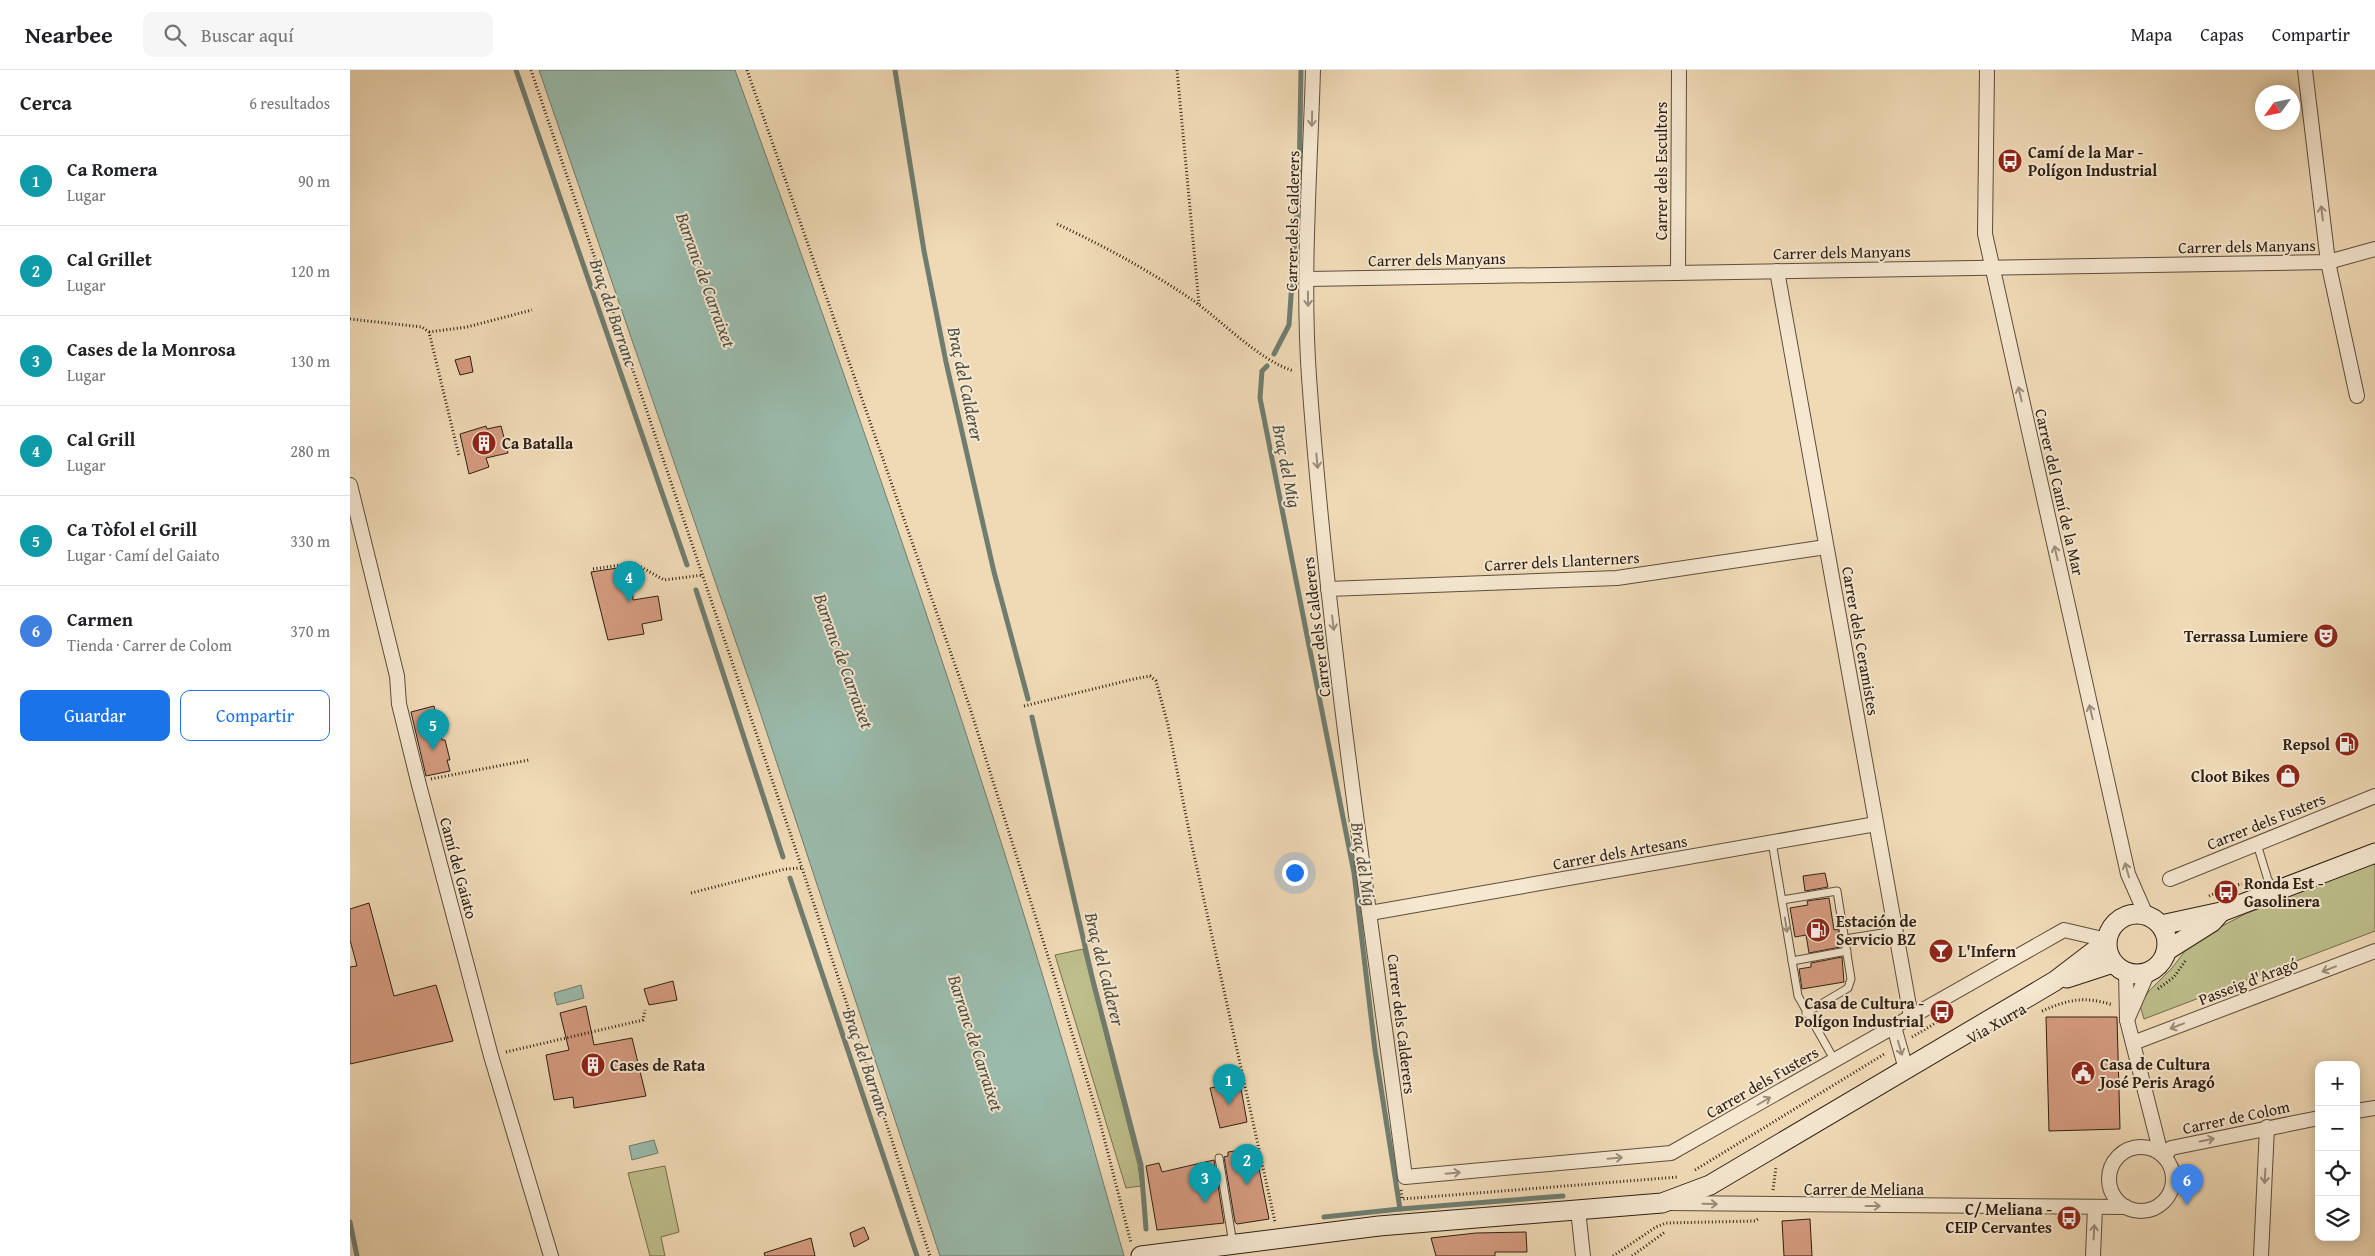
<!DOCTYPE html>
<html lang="es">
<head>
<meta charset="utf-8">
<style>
	body { margin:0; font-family:"Gentium Book Plus",serif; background:#f6f6f6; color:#202124 }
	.controls { position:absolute; right:15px; bottom:15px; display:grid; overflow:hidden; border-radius:10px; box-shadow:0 2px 12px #0003 }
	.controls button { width:45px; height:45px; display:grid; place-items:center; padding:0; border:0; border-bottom:1px solid #e0e0e0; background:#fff; color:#202124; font:25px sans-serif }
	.compass { position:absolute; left:1905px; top:15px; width:45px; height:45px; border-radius:50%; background:#fff; box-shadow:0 2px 12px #0003; rotate:237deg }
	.you { position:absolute; left:944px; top:802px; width:18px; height:18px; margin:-12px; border:4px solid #fff; border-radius:50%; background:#1a73e8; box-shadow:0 0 0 8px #1a73e833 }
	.badge { display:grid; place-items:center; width:32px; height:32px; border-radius:50%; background:#1a73e8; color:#fff; font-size:16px; font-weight:700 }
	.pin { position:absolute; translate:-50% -41px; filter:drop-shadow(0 1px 2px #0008) }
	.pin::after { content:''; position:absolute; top:26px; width:18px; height:15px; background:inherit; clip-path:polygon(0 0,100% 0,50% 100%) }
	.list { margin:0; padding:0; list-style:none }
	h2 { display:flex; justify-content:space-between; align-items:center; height:65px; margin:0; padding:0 20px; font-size:21px }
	h2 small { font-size:16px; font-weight:400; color:#757577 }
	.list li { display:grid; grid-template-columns:32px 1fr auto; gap:15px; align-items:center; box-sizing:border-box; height:90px; padding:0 20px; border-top:1px solid #e0e0e0 }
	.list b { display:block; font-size:19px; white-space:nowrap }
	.list p { margin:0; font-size:16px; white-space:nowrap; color:#757577 }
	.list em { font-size:16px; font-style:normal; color:#757577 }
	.actions { display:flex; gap:10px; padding:15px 20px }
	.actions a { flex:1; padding:11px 0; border:1px solid #1a73e8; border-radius:10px; text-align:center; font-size:18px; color:#1a73e8 }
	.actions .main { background:#1a73e8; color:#fff }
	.icon { flex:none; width:28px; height:28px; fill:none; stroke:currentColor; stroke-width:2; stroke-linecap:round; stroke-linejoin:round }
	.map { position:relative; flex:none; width:2025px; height:1186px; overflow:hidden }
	header { display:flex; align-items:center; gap:30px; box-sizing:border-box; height:70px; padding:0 25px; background:#fff; border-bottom:1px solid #e0e0e0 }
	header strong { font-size:24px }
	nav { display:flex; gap:28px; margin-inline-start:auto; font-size:18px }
	.search { width:350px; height:45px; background:#f6f6f6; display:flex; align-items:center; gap:12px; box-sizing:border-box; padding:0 18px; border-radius:10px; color:#757577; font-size:19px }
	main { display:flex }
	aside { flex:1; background:#fff }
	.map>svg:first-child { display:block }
</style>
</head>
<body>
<header>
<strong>Nearbee</strong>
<div class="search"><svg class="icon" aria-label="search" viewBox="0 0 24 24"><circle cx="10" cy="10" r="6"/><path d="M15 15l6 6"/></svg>Buscar aquí</div>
<nav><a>Mapa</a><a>Capas</a><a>Compartir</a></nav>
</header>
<main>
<aside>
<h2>Cerca<small>6 resultados</small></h2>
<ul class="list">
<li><span class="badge" style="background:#0f9aa8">1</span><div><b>Ca Romera</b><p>Lugar</p></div><em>90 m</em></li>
<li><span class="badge" style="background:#0f9aa8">2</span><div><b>Cal Grillet</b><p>Lugar</p></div><em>120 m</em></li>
<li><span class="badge" style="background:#0f9aa8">3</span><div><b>Cases de la Monrosa</b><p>Lugar</p></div><em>130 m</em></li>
<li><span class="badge" style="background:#0f9aa8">4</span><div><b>Cal Grill</b><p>Lugar</p></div><em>280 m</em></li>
<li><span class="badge" style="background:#0f9aa8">5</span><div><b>Ca Tòfol el Grill</b><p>Lugar · Camí del Gaiato</p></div><em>330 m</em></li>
<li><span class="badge" style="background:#3f7fe0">6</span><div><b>Carmen</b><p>Tienda · Carrer de Colom</p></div><em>370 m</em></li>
</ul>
<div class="actions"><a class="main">Guardar</a><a>Compartir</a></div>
</aside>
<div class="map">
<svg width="2025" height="1186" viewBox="0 0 2025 1186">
	<rect width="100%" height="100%" fill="#f0dab6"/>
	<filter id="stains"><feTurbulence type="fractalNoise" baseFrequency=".004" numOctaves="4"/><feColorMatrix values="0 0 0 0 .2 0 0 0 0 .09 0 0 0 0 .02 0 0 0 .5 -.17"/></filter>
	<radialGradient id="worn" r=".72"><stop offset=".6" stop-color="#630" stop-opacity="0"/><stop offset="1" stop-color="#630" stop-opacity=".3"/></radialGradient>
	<g fill="#bdbe8b" stroke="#766f50">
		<polygon points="2025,793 2025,861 1794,949 1790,935 1799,921 1822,898 1842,872 1895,844"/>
		<polygon points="733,879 788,1095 791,1116 776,1118 705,885"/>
		<polygon points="315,1096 329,1162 311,1167 315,1186 300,1186 278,1103"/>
	</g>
	<g fill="#9abbac" stroke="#6f7d70">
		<path d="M189,0H385C497,309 606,619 701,933C727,1017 750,1102 774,1186H590L408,636Z"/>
		<polygon points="231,915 234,928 207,935 204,923"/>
		<polygon points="304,1070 308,1083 282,1090 279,1076"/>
	</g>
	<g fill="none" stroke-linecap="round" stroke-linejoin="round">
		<g stroke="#6f7d70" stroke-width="5">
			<polyline points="166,0 337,495"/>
			<polyline points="545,0 574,181 596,292 644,502 678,629"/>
			<polyline points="924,284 939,255 949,111 951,0"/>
			<polyline points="917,296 912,301 910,328 1004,803 1025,980 1050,1139 1213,1126"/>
			<polyline points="346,520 433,787"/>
			<polyline points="682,647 743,911 791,1095 796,1159"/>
			<polyline points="440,808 567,1186"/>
			<polyline points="974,1147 1050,1139"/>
			<polyline points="0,1152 7,1186"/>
		</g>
	</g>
	<g fill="#d59b80" stroke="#2e2015">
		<polygon points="120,286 123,302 110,305 105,290"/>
		<polygon points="136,356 137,359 151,356 158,383 136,388 139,397 119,404 110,364"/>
		<polygon points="281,496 283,530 308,526 312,550 292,554 294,564 258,570 241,502"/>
		<polygon points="84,636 92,670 95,670 100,690 97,690 100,701 76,706 61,642"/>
		<polygon points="1475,803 1478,817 1455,821 1453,806"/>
		<polygon points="1479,828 1484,860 1488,859 1490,877 1459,883 1456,865 1445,867 1440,838 1458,835 1457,831"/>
		<polygon points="19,833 44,926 86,915 103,971 0,994 0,897 7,896 0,870 0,839"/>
		<polygon points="1492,887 1494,912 1452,919 1449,899 1461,897 1461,893"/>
		<polygon points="323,911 327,930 299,935 294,919"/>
		<polygon points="236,936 244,975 282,968 296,1026 224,1038 223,1027 204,1030 196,985 219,980 210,943"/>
		<polygon points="1696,947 1767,947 1770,1059 1699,1061"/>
		<polygon points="890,1013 897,1052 870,1058 860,1018"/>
		<polygon points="905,1078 919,1149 887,1154 885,1152 874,1087 878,1086 878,1082"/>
		<polygon points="864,1090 874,1153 807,1160 796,1096 809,1093 812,1102"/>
		<polygon points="1460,1149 1462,1186 1434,1186 1432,1151"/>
		<polygon points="514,1157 519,1169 504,1177 500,1163"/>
		<polygon points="1176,1162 1177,1182 1145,1182 1145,1186 1086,1186 1081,1168 1126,1163"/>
		<polygon points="461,1168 465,1186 415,1186 414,1183"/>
	</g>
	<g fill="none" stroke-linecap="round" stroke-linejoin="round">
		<defs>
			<g id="service">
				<polyline points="1422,772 1448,926 1485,991"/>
				<polyline points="1907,774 1918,810 1925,819"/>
				<polyline points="1432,830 1487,821 1501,909 1498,918 1456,943"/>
				<polyline points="1495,869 1545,861"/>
				<polyline points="1442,891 1497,881"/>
				<polyline points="869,1088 883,1174"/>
			</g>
			<g id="minor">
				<path d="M963,0C960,101 952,207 959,307C978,575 1020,841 1055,1107L1321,1083L1714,860L1757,870"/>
				<polyline points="1637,0 1635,164 1778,804 1796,845"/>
				<polyline points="1955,0 1978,192 2007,326"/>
				<polyline points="1427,201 1561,947"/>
				<polyline points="1328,203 1329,0"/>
				<polyline points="958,209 1978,192 2025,179"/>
				<polyline points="0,415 47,606 49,634 69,715 141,986 201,1186"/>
				<polyline points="978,519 1267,508 1476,477"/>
				<polyline points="1820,809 2025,726"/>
				<polyline points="1020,843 1526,754"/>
				<polyline points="1776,902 1777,950 1811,1084"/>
				<polyline points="1777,950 1798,902"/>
				<polyline points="1544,957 1556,999"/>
				<polyline points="1783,973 2025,881"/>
				<polyline points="2006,1041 2025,1038"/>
				<circle cx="1791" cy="1109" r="32"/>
				<polyline points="1814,1087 1821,1078 1969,1048"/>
				<polyline points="1317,1133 1776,1137"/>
				<polyline points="1228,1140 1233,1186"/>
				<polyline points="1743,1186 1745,1137"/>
				<polyline points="1911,1186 1917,1057"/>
			</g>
			<g id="secondary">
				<circle cx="1787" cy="874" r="30"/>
				<polyline points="1811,855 1871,842 2025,783"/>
				<polyline points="1816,881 1862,852 1870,843"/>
				<polyline points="1717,908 1763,893"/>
				<polyline points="791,1186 1029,1156 1312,1133 1360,1115 1705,911 1756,872"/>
			</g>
		</defs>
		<use href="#service" stroke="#5e4e3d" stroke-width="9"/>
		<use href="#minor" stroke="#5e4e3d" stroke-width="16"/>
		<use href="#secondary" stroke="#2e2015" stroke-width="21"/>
		<g stroke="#2e2015" stroke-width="3" stroke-dasharray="1 2.5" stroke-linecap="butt">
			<polyline points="181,0 452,798 580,1186"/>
			<polyline points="397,0 619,635 750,1052 781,1173"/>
			<polyline points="827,0 849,234"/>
			<path d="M707,154C754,176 798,200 841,229C870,249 911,292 944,301"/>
			<polyline points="0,249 72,257 79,262 109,386"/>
			<polyline points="79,262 117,257 182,240"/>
			<polyline points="243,499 284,493 314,510 353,505"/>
			<polyline points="674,636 784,609 800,606 806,611 818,655 841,771 925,1152"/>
			<polyline points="81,709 179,690"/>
			<polyline points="341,823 435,799 452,798"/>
			<polyline points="1859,826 1881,816 1892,814"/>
			<polyline points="1808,919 1824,907 1836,890"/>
			<path d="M1692,941C1720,929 1734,926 1763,935"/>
			<polyline points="1562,967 1596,947"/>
			<polyline points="156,982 293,950 295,940"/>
			<polyline points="1345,1100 1536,983"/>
			<polyline points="1051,1120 1052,1129 1328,1107"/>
			<polyline points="1423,1120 1426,1097"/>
			<polyline points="1263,1186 1306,1157 1316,1153 1405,1151 1408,1149"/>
			<polyline points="1282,1186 1315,1162"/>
		</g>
		<use href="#service" stroke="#f5e7d0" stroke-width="7"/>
		<use href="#minor" stroke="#f5e7d0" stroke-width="14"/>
		<use href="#secondary" stroke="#f5e7d0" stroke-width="19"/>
	</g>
	<defs><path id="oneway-shaft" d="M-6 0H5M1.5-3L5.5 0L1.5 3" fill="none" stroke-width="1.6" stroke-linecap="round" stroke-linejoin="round" transform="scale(1.25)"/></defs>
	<g stroke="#9b8d7c">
		<use href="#oneway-shaft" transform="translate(962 49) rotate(91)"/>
		<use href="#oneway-shaft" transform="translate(1972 143) rotate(-97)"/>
		<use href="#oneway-shaft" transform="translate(958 229) rotate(89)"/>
		<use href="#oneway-shaft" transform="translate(1670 324) rotate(-103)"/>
		<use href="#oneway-shaft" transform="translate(967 391) rotate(85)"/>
		<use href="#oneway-shaft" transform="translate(1706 483) rotate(-103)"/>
		<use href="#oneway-shaft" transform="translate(983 553) rotate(83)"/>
		<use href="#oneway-shaft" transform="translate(1741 642) rotate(-103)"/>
		<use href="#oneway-shaft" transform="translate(1777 800) rotate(-106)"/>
		<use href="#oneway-shaft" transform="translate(1436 855) rotate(81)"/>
		<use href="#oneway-shaft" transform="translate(1979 899) rotate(159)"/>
		<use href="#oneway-shaft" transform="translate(1827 956) rotate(159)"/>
		<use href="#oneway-shaft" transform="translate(1550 978) rotate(74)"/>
		<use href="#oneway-shaft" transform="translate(1414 1031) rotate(-30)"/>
		<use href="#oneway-shaft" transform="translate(1857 1070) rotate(-12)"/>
		<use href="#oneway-shaft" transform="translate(1265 1088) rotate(-5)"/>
		<use href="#oneway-shaft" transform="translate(1103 1103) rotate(-5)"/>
		<use href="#oneway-shaft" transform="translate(1915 1106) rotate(93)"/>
		<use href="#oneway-shaft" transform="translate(1360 1134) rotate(1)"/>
		<use href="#oneway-shaft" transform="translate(1523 1136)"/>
		<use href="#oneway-shaft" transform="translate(1744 1162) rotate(-87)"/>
	</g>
	<defs>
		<symbol id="bus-disc" viewBox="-11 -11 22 22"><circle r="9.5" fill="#8f2418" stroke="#f5e7d0"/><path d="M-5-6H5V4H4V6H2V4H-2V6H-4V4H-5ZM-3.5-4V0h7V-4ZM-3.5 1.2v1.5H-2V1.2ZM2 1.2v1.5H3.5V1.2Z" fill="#fff"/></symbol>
		<symbol id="building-disc" viewBox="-11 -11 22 22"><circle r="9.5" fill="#8f2418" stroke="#f5e7d0"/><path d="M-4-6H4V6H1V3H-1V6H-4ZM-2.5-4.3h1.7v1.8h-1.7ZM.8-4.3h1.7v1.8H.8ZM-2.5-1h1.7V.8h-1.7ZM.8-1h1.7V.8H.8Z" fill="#fff"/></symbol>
		<symbol id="theatre-disc" viewBox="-11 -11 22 22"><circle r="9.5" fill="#8f2418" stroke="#f5e7d0"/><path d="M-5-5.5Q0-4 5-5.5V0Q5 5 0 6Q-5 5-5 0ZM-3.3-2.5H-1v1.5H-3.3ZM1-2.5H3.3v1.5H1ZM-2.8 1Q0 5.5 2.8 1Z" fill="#fff"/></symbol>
		<symbol id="fuel-disc" viewBox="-11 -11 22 22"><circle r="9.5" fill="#8f2418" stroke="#f5e7d0"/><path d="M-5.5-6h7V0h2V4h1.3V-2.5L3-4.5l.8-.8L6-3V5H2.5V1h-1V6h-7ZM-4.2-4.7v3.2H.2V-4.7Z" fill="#fff"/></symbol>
		<symbol id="shop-disc" viewBox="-11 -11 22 22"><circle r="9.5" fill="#8f2418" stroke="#f5e7d0"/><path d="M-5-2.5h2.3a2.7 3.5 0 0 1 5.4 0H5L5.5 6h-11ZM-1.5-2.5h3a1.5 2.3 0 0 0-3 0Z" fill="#fff"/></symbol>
		<symbol id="bar-disc" viewBox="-11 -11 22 22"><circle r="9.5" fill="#8f2418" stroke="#f5e7d0"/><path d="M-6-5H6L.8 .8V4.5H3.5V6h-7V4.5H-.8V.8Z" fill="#fff"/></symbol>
		<symbol id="civic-disc" viewBox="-11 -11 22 22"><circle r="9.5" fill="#8f2418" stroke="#f5e7d0"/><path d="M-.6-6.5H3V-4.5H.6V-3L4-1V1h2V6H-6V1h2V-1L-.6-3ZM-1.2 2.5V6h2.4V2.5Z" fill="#fff"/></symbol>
	</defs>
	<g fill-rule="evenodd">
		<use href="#bus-disc" x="1646" y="77" width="28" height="28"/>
		<use href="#building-disc" x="120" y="359" width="28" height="28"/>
		<use href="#theatre-disc" x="1962" y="552" width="28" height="28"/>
		<use href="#fuel-disc" x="1983" y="660" width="28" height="28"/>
		<use href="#shop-disc" x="1924" y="692" width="28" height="28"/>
		<use href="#bus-disc" x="1862" y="808" width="28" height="28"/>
		<use href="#fuel-disc" x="1454" y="846" width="28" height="28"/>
		<use href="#bar-disc" x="1577" y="867" width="28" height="28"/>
		<use href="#bus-disc" x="1578" y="928" width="28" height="28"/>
		<use href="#building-disc" x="229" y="981" width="28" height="28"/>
		<use href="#civic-disc" x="1719" y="989" width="28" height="28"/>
		<use href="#bus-disc" x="1705" y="1134" width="28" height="28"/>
	</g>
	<g text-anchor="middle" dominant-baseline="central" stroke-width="4" stroke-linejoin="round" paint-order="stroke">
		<g font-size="16" font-weight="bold" fill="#2e2015" stroke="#f5e7d0" text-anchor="start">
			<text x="1678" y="82">Camí de la Mar -<tspan x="1678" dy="18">Polígon Industrial</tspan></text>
			<text x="152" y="373">Ca Batalla</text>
			<text x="1958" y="566" text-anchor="end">Terrassa Lumiere</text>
			<text x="1980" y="674" text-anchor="end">Repsol</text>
			<text x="1920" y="706" text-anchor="end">Cloot Bikes</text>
			<text x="1894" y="813">Ronda Est -<tspan x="1894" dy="18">Gasolinera</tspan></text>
			<text x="1486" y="851">Estación de<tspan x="1486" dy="18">Servicio BZ</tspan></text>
			<text x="1608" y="881">L'Infern</text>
			<text x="1574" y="933" text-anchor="end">Casa de Cultura -<tspan x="1574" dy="18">Polígon Industrial</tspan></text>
			<text x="1750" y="994">Casa de Cultura<tspan x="1750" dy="18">José Peris Aragó</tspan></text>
			<text x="260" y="995">Cases de Rata</text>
			<text x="1702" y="1139" text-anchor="end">C/ Meliana -<tspan x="1702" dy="18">CEIP Cervantes</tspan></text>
		</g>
		<g font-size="16" fill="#2e2015" stroke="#f5e7d0">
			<text transform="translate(1311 101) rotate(-90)">Carrer dels Escultors</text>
			<text transform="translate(942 151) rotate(-89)">Carrer dels Calderers</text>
			<text transform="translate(1897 176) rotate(-1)">Carrer dels Manyans</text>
			<text transform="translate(1492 182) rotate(-1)">Carrer dels Manyans</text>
			<text transform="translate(1087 189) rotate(-1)">Carrer dels Manyans</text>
			<text transform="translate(1710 422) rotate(77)">Carrer del Camí de la Mar</text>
			<text transform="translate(1212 491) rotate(-3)">Carrer dels Llanterners</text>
			<text transform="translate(966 557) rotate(-97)">Carrer dels Calderers</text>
			<text transform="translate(1511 571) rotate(80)">Carrer dels Ceramistes</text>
			<text transform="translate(1916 751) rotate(-22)">Carrer dels Fusters</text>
			<text transform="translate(1270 782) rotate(-10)">Carrer dels Artesans</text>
			<text transform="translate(109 798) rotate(75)">Camí del Gaiato</text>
			<text transform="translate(1898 911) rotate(-21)">Passeig d'Aragó</text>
			<text transform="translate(1646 953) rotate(-30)">Via Xurra</text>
			<text transform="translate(1052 954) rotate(83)">Carrer dels Calderers</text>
			<text transform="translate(1412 1012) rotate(-30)">Carrer dels Fusters</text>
			<text transform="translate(1886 1047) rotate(-12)">Carrer de Colom</text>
			<text x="1514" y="1119">Carrer de Meliana</text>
		</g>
		<g font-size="18" font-style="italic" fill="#4e4e42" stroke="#f5e7d0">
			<text transform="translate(356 210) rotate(70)">Barranc de Carraixet</text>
			<text transform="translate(264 243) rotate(71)">Braç del Barranc</text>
			<text transform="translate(616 314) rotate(78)">Braç del Calderer</text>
			<text transform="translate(937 396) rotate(79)">Braç del Mig</text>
			<text transform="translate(494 591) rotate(70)">Barranc de Carraixet</text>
			<text transform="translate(1014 794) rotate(81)">Braç del Mig</text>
			<text transform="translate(755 899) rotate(76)">Braç del Calderer</text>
			<text transform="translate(626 973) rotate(72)">Barranc de Carraixet</text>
			<text transform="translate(517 993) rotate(71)">Braç del Barranc</text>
		</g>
	</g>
	<rect width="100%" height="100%" filter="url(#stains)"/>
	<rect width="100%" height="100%" fill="url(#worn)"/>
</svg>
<div class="controls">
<button>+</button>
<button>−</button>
<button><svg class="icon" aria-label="locate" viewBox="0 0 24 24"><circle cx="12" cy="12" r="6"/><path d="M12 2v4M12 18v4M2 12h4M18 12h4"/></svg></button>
<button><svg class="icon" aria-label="layers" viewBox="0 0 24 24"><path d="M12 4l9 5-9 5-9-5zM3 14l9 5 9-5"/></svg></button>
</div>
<svg class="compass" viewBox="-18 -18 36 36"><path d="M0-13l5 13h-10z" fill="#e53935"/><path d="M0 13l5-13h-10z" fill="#757577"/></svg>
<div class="you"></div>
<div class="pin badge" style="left:879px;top:1035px;background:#0f9aa8">1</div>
<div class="pin badge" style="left:897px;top:1115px;background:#0f9aa8">2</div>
<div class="pin badge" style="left:855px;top:1133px;background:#0f9aa8">3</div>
<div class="pin badge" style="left:279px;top:532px;background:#0f9aa8">4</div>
<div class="pin badge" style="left:83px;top:680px;background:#0f9aa8">5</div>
<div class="pin badge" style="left:1837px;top:1135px;background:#3f7fe0">6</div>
</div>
</main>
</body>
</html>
